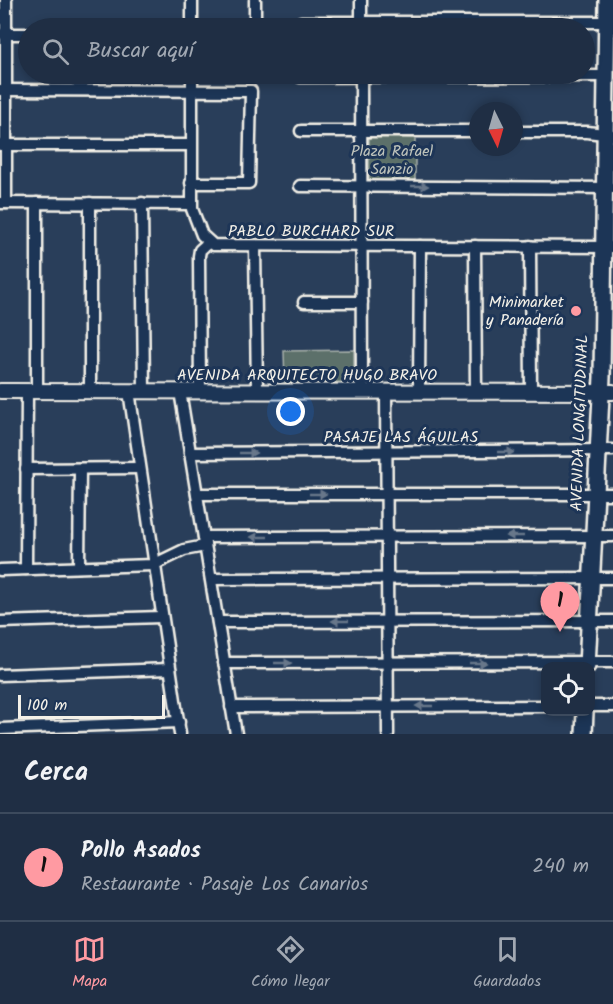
<!DOCTYPE html>
<html lang="es">
<head>
<meta charset="utf-8">
<style>
	body { margin:0; font-family:Kalam,sans-serif; background:#27364b; color:#f1f3f6 }
	.controls { position:absolute; right:18px; bottom:18px; display:grid; overflow:hidden; border-radius:12px; box-shadow:0 3px 9px #0003 }
	.controls button { width:54px; height:54px; display:grid; place-items:center; padding:0; border:0; border-bottom:2px solid #3c4a5d; background:#1f2e44; color:#f1f3f6; font:30px sans-serif }
	.compass { position:absolute; left:469px; top:102px; width:54px; height:54px; border-radius:50%; background:#1f2e44; box-shadow:0 3px 9px #0003; rotate:175deg }
	.scale { position:absolute; left:18px; bottom:15px; width:147px; box-sizing:border-box; padding-left:6px; border:3px solid #f4f1e8; border-top:0; font-size:16px; line-height:21px; white-space:nowrap; color:#f4f1e8; -webkit-text-stroke:4px #1d3557; paint-order:stroke }
	.you { position:absolute; left:291px; top:412px; width:21px; height:21px; margin:-15px; border:4px solid #fff; border-radius:50%; background:#1a73e8; box-shadow:0 0 0 9px #1a73e833 }
	.badge { display:grid; place-items:center; width:39px; height:39px; border-radius:50%; background:#ff9aa2; color:#111; font-size:20px; font-weight:700 }
	.pin { position:absolute; translate:-50% -50px; filter:drop-shadow(0 2px 3px #0008) }
	.pin::after { content:''; position:absolute; top:32px; width:21px; height:18px; background:inherit; clip-path:polygon(0 0,100% 0,50% 100%) }
	.list { margin:0; padding:0; list-style:none }
	h2 { display:flex; justify-content:space-between; align-items:center; height:78px; margin:0; padding:0 24px; font-size:26px }
	h2 small { font-size:20px; font-weight:400; color:#a1a8b2 }
	.list li { display:grid; grid-template-columns:39px 1fr auto; gap:18px; align-items:center; box-sizing:border-box; height:108px; padding:0 24px; border-top:2px solid #3c4a5d }
	.list b { display:block; font-size:22px; white-space:nowrap }
	.list p { margin:0; font-size:20px; white-space:nowrap; color:#a1a8b2 }
	.list em { font-size:20px; font-style:normal; color:#a1a8b2 }
	.icon { flex:none; width:33px; height:33px; fill:none; stroke:currentColor; stroke-width:2; stroke-linecap:round; stroke-linejoin:round }
	.map { position:relative; flex:none; width:613px; height:734px; overflow:hidden }
	.search { position:absolute; background:#1f2e44; box-shadow:0 3px 9px #0003; left:18px; right:18px; top:18px; height:66px; display:flex; align-items:center; gap:15px; box-sizing:border-box; padding:0 21px; border-radius:33px; color:#a1a8b2; font-size:22px }
	.sheet { height:186px; background:#1f2e44 }
	nav { display:flex; justify-content:space-around; align-items:center; box-sizing:border-box; height:84px; border-top:2px solid #3c4a5d; background:#1f2e44; font-size:16px; color:#a1a8b2 }
	nav a { display:grid; justify-items:center; gap:3px }
	nav .on { color:#ff9aa2 }
	.map>svg:first-child { display:block }
</style>
</head>
<body>
<div class="map">
<svg width="613" height="734" viewBox="0 0 613 734">
	<rect width="100%" height="100%" fill="#293e5a"/>
	<filter id="ink" filterUnits="userSpaceOnUse"><feTurbulence type="fractalNoise" baseFrequency=".0167" numOctaves="2"/><feDisplacementMap in="SourceGraphic" scale="12" xChannelSelector="R" yChannelSelector="G"/><feConvolveMatrix kernelMatrix="1 2 1 2 8 2 1 2 1" color-interpolation-filters="sRGB"/></filter>
	<g filter="url(#ink)">
		<g fill="#5c706b" stroke="#a8b0aa" stroke-width="1.5">
			<polygon points="369,136 415,138 415,184 369,184"/>
			<polygon points="354,350 354,382 285,383 284,351"/>
		</g>
		<g fill="none" stroke-linecap="round" stroke-linejoin="round">
			<defs>
				<g id="minor">
					<polyline points="361,0 361,27"/>
					<polyline points="301,22 606,22"/>
					<polyline points="192,28 192,0"/>
					<polyline points="255,28 255,0"/>
					<polyline points="2,34 28,34"/>
					<polyline points="192,74 192,209 202,235 213,245 613,247"/>
					<polyline points="361,74 362,391"/>
					<polyline points="300,77 606,76"/>
					<polyline points="0,90 251,91 249,183 191,183"/>
					<polyline points="301,131 478,131"/>
					<polyline points="514,132 587,132 613,135"/>
					<polyline points="0,145 191,145"/>
					<polyline points="300,186 613,188"/>
					<polyline points="0,203 191,204"/>
					<polyline points="6,203 6,0"/>
					<polyline points="37,203 37,391"/>
					<polyline points="90,203 90,391"/>
					<polyline points="142,203 144,391"/>
					<polyline points="255,246 257,391"/>
					<polyline points="475,246 476,391"/>
					<polyline points="530,246 531,391"/>
					<polyline points="304,302 362,302"/>
					<polyline points="129,391 180,734"/>
					<polyline points="180,391 236,734"/>
					<polyline points="200,391 199,256 200,250 209,242"/>
					<polyline points="386,391 388,734"/>
					<polyline points="419,391 420,246"/>
					<polyline points="190,453 613,450"/>
					<polyline points="26,469 139,468"/>
					<polyline points="197,494 613,494"/>
					<polyline points="204,537 613,536"/>
					<polyline points="79,567 80,469"/>
					<polyline points="26,569 27,391"/>
					<polyline points="0,570 153,565 184,550 205,546"/>
					<polyline points="211,579 613,578"/>
					<polyline points="0,622 161,617"/>
					<polyline points="218,622 613,621"/>
					<polyline points="224,663 613,662"/>
					<polyline points="0,675 170,669"/>
					<polyline points="590,706 613,706"/>
					<polyline points="231,707 546,706"/>
					<polyline points="0,729 179,722"/>
				</g>
				<polyline id="tertiary" points="0,391 613,392"/>
				<g id="secondary">
					<polyline points="587,666 602,377 607,0"/>
					<polyline points="584,734 585,712"/>
				</g>
			</defs>
			<use href="#minor" stroke="#f4f1e8" stroke-width="15"/>
			<use href="#tertiary" stroke="#f4f1e8" stroke-width="18"/>
			<use href="#secondary" stroke="#f4f1e8" stroke-width="20"/>
			<use href="#minor" stroke="#1d3557" stroke-width="10"/>
			<use href="#tertiary" stroke="#1d3557" stroke-width="14"/>
			<use href="#secondary" stroke="#1d3557" stroke-width="15"/>
		</g>
		<defs><path id="oneway-solid" d="M-6-.8H1V-3.2L6.5 0L1 3.2V.8H-6Z" transform="scale(1.5)"/></defs>
		<g fill="#68778a">
			<use href="#oneway-solid" transform="translate(420 186)"/>
			<use href="#oneway-solid" transform="translate(506 452)"/>
			<use href="#oneway-solid" transform="translate(248 453)"/>
			<use href="#oneway-solid" transform="translate(318 494)"/>
			<use href="#oneway-solid" transform="translate(515 536) rotate(180)"/>
			<use href="#oneway-solid" transform="translate(259 537) rotate(180)"/>
			<use href="#oneway-solid" transform="translate(340 621) rotate(180)"/>
			<use href="#oneway-solid" transform="translate(283 663)"/>
			<use href="#oneway-solid" transform="translate(478 663)"/>
			<use href="#oneway-solid" transform="translate(424 706) rotate(-180)"/>
		</g>
	</g>
	<circle fill="#ff9aa2" stroke="#1d3557" stroke-width="2" cx="576" cy="311" r="6"/>
	<g text-anchor="middle" dominant-baseline="central" stroke-width="6" stroke-linejoin="round" paint-order="stroke">
		<g font-size="16" fill="#bfc4bc" stroke="#1d3557">
			<text x="392" y="151">Plaza Rafael<tspan x="392" dy="18">Sanzio</tspan></text>
		</g>
		<g font-size="16" fill="#f4f1e8" stroke="#1d3557">
			<text x="311" y="231">PABLO BURCHARD SUR</text>
			<text x="307" y="375">AVENIDA ARQUITECTO HUGO BRAVO</text>
			<text transform="translate(580 423) rotate(-88)">AVENIDA LONGITUDINAL</text>
			<text x="401" y="437">PASAJE LAS ÁGUILAS</text>
		</g>
		<g font-size="16" fill="#f4f1e8" stroke="#1d3557" text-anchor="end">
			<text x="564" y="302">Minimarket<tspan x="564" dy="18">y Panadería</tspan></text>
		</g>
	</g>
</svg>
<div class="controls">
<button><svg class="icon" aria-label="locate" viewBox="0 0 24 24"><circle cx="12" cy="12" r="6"/><path d="M12 2v4M12 18v4M2 12h4M18 12h4"/></svg></button>
</div>
<svg class="compass" viewBox="-18 -18 36 36"><path d="M0-13l5 13h-10z" fill="#e53935"/><path d="M0 13l5-13h-10z" fill="#a1a8b2"/></svg>
<div class="scale">100 m</div>
<div class="you"></div>
<div class="pin badge" style="left:560px;top:632px">1</div>
<div class="search"><svg class="icon" aria-label="search" viewBox="0 0 24 24"><circle cx="10" cy="10" r="6"/><path d="M15 15l6 6"/></svg>Buscar aquí</div>
</div>
<section class="sheet">
<h2>Cerca<small></small></h2>
<ul class="list">
<li><span class="badge">1</span><div><b>Pollo Asados</b><p>Restaurante · Pasaje Los Canarios</p></div><em>240 m</em></li>
</ul>
</section>
<nav>
<a class="on"><svg class="icon" aria-label="map" viewBox="0 0 24 24"><path d="M3 6l6-2 6 2 6-2v14l-6 2-6-2-6 2zM9 4v14M15 6v14"/></svg>Mapa</a>
<a><svg class="icon" aria-label="directions" viewBox="0 0 24 24"><path d="M12 3l9 9-9 9-9-9zM9 14v-3h6M13 9l2 2-2 2"/></svg>Cómo llegar</a>
<a><svg class="icon" aria-label="saved" viewBox="0 0 24 24"><path d="M7 4h10v16l-5-4-5 4z"/></svg>Guardados</a>
</nav>
</body>
</html>
